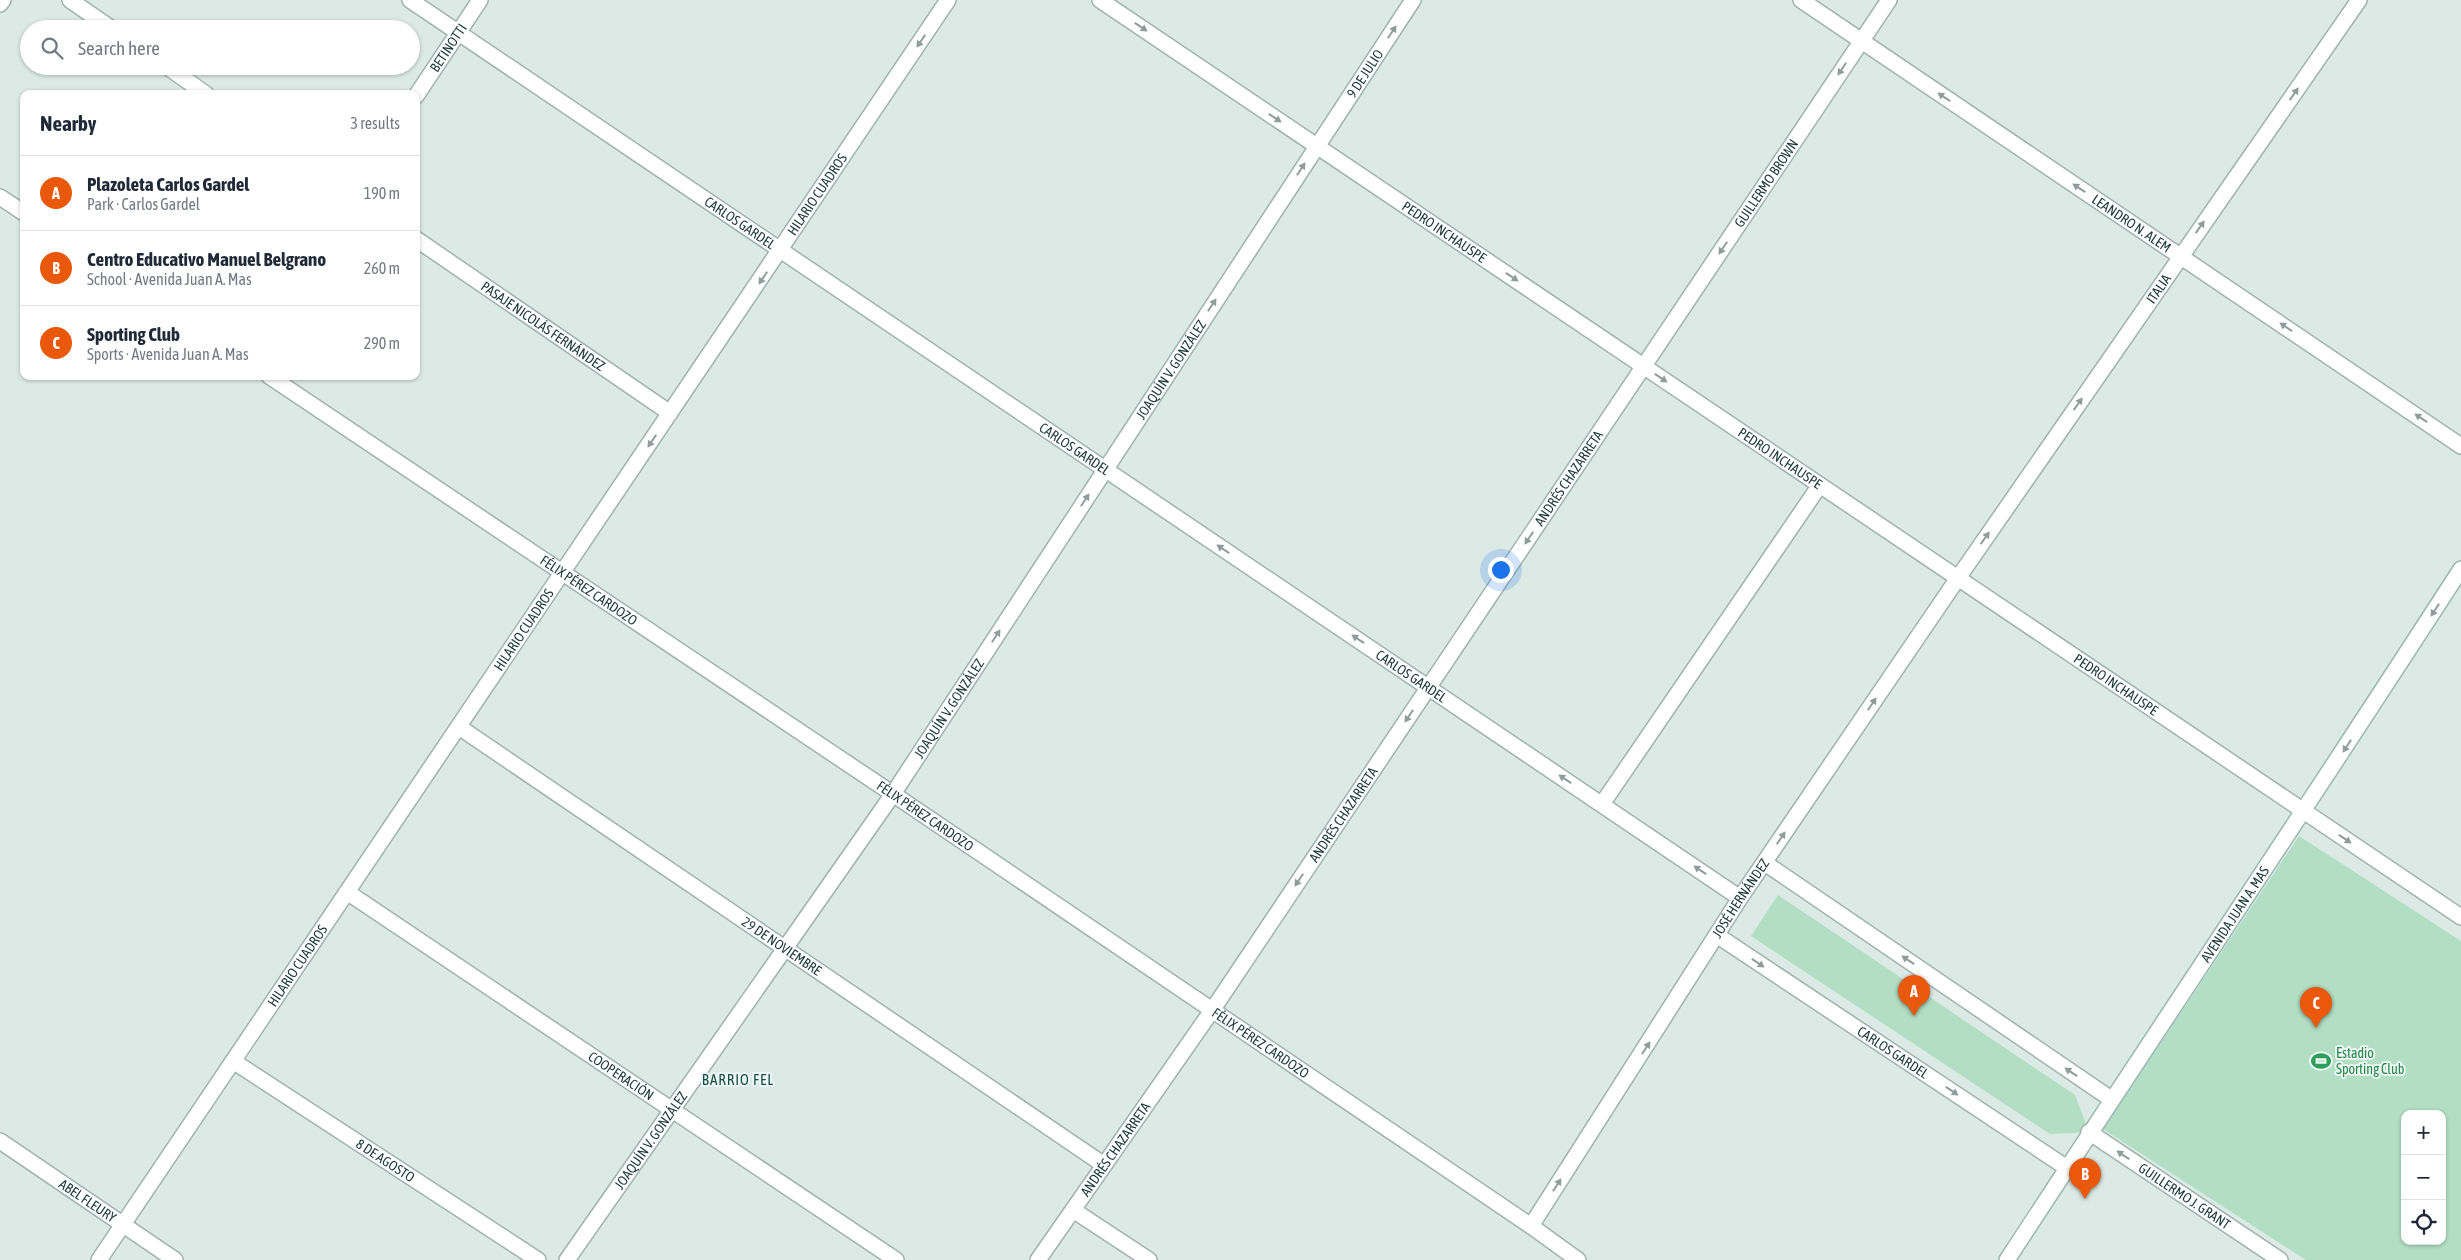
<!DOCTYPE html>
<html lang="en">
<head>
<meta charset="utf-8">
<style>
	body { margin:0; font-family:"Asap Condensed",sans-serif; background:#f6f6f7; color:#1f2937 }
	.controls { position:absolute; right:15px; bottom:15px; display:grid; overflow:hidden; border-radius:10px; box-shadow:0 1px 4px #0004 }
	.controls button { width:45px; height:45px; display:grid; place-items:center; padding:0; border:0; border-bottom:1px solid #e0e1e3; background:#fff; color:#1f2937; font:25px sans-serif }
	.you { position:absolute; left:1500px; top:569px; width:18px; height:18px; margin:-12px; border:4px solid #fff; border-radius:50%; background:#1a73e8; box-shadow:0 0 0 8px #1a73e833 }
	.badge { display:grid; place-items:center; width:32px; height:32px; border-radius:50%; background:#ea580c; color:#fff; font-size:16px; font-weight:700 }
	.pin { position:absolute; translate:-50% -41px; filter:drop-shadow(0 1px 2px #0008) }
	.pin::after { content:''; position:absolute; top:26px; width:18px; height:15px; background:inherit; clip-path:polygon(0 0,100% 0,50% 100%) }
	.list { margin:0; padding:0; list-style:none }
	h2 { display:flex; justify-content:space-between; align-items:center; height:65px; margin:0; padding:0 20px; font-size:21px }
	h2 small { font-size:16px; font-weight:400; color:#747a83 }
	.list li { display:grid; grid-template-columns:32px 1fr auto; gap:15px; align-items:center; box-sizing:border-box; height:75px; padding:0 20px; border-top:1px solid #e0e1e3 }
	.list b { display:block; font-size:19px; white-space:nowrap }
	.list p { margin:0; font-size:16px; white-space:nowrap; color:#747a83 }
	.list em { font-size:16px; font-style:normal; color:#747a83 }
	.icon { flex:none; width:28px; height:28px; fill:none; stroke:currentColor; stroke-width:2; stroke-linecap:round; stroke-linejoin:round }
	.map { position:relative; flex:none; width:2461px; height:1260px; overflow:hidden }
	.search { position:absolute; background:#fff; box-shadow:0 1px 4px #0004; left:20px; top:20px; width:400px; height:55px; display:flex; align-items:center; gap:12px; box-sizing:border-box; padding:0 18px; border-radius:28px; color:#747a83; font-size:19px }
	.panel { position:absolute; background:#fff; box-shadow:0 1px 4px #0004; left:20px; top:90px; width:400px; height:290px; border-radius:10px }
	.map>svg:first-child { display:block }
</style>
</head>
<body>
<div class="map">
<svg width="2461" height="1260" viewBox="0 0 2461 1260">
	<rect width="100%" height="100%" fill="#dceae6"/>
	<g fill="#b2dec3" fill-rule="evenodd">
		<path d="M2299,836L2461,941V1260H2306L2103,1129ZM2405,1114H2442V1241H2405Z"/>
		<polygon points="1778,895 2075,1095 2089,1132 2050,1134 1751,936"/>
	</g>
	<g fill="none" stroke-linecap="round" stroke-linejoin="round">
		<defs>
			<g id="street">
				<polyline points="70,0 112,29"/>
				<path id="s1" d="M410,0L1740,898"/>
				<path id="s2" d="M1100,0L2461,917"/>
				<path id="s3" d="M1801,0L2461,446"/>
				<polyline points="0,4 3,0"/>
				<polyline points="166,66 206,94"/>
				<path id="s4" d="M416,96L480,0"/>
				<polyline points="0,197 24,213"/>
				<path id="s5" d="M416,239L670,413"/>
				<path id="s6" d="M269,376L893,794L1531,1226L1578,1260"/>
				<path id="s7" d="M459,727L1104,1165"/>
				<polyline points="1602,804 1820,485"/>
				<polyline points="1765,863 2111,1099"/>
				<path id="s8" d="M347,892L896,1260"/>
				<path id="s9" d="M1718,936L2067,1168"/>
				<path id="s10" d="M233,1061L538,1260"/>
				<path id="s11" d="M2089,1132L2280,1260"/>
				<path id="s12" d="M0,1141L175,1260"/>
				<polyline points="1073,1210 1149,1260"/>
				<path id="s13" d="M1531,1226L1740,898L1958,578L2359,0"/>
				<path id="s14" d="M99,1260L948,0"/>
				<path id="s15" d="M567,1260L893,794L1413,0"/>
				<path id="s16" d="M1038,1260L1213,1009L1889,0"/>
			</g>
			<g id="secondary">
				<path id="s17" d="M2007,1260C2158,1029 2312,800 2461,569"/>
			</g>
		</defs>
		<use href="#street" stroke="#9fb2ae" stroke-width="18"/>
		<use href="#secondary" stroke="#9ab7b0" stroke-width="18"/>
		<use href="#street" stroke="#fff" stroke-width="15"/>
		<use href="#secondary" stroke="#fff" stroke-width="15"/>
	</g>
	<defs><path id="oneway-solid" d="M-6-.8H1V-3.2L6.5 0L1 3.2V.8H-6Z" transform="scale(1.25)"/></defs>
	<g fill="#8e9d9a">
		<use href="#oneway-solid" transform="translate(1141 27) rotate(34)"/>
		<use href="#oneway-solid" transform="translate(1392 32) rotate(-56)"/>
		<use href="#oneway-solid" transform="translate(921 41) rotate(124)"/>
		<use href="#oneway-solid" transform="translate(1842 69) rotate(124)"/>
		<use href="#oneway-solid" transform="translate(2294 94) rotate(-55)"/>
		<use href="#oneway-solid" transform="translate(1944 97) rotate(-146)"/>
		<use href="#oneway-solid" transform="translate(1275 118) rotate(34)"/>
		<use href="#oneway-solid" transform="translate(1301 169) rotate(-57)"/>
		<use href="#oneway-solid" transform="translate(2079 188) rotate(-146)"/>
		<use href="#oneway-solid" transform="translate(2200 227) rotate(-55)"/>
		<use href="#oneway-solid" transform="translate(1723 248) rotate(124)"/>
		<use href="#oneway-solid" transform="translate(1512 277) rotate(34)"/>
		<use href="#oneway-solid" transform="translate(763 278) rotate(124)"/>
		<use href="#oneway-solid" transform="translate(1212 305) rotate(-57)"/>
		<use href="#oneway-solid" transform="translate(2286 327) rotate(-146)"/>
		<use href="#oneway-solid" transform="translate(1661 378) rotate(34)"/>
		<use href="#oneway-solid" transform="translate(2078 404) rotate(-55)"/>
		<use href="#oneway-solid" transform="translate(2421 418) rotate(-146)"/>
		<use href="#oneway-solid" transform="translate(652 441) rotate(124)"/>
		<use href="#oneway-solid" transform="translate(1085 500) rotate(-57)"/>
		<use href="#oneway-solid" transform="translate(1529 538) rotate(124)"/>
		<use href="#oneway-solid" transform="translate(1985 538) rotate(-55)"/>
		<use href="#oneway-solid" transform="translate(1223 549) rotate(-146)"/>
		<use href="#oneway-solid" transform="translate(2435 610) rotate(123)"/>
		<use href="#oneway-solid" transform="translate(996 636) rotate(-57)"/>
		<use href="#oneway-solid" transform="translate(1358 639) rotate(-146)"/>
		<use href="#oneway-solid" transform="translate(1872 704) rotate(-56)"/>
		<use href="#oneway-solid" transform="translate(1409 716) rotate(124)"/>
		<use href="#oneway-solid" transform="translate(2347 746) rotate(123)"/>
		<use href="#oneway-solid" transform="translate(1565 779) rotate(-146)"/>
		<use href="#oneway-solid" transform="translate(1781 838) rotate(-56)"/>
		<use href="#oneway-solid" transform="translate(2345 839) rotate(34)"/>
		<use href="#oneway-solid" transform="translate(1700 870) rotate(-146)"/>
		<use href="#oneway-solid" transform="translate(1299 880) rotate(124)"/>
		<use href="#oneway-solid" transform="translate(1908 960) rotate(-146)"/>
		<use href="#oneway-solid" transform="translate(1758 963) rotate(34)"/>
		<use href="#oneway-solid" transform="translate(1646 1048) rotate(-57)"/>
		<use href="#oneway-solid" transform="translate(2071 1072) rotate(-146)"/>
		<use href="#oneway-solid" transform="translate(1952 1091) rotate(34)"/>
		<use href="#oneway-solid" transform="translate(2123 1155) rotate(-146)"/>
		<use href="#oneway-solid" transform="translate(1557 1185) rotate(-57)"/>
	</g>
	<defs>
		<symbol id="stadium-bare" viewBox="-9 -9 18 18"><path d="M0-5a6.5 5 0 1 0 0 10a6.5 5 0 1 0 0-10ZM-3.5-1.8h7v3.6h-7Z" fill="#2e9e5b" stroke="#edf7f3" stroke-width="2.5" paint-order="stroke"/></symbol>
	</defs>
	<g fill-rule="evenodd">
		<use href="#stadium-bare" x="2307" y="1047" width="28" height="28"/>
	</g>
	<g text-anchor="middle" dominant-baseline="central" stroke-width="4" stroke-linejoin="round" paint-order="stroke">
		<g font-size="14" fill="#1d3b36" stroke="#edf7f3">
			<text stroke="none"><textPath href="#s4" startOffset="58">BETINOTTI</textPath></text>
			<text stroke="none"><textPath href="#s15" startOffset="1430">9 DE JULIO</textPath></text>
			<text stroke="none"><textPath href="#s16" startOffset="1300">GUILLERMO BROWN</textPath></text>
			<text stroke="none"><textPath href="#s14" startOffset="1285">HILARIO CUADROS</textPath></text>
			<text stroke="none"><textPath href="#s1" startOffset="398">CARLOS GARDEL</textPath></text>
			<text stroke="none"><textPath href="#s3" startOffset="399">LEANDRO N. ALEM</textPath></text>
			<text stroke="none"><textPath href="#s2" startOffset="415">PEDRO INCHAUSPE</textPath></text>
			<text stroke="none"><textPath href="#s13" startOffset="1128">ITALIA</textPath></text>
			<text stroke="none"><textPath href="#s5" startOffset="154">PASAJE NICOLÁS FERNÁNDEZ</textPath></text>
			<text stroke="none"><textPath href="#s15" startOffset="1076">JOAQUÍN V. GONZÁLEZ</textPath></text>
			<text stroke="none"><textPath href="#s1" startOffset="802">CARLOS GARDEL</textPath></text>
			<text stroke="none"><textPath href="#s2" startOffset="820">PEDRO INCHAUSPE</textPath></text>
			<text stroke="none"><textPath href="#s16" startOffset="945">ANDRÉS CHAZARRETA</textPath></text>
			<text stroke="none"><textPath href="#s6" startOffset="385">FÉLIX PÉREZ CARDOZO</textPath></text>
			<text stroke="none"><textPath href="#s14" startOffset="760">HILARIO CUADROS</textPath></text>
			<text stroke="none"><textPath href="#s1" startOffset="1208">CARLOS GARDEL</textPath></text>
			<text stroke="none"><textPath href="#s2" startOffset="1225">PEDRO INCHAUSPE</textPath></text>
			<text stroke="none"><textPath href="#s15" startOffset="671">JOAQUÍN V. GONZÁLEZ</textPath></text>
			<text stroke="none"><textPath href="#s16" startOffset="540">ANDRÉS CHAZARRETA</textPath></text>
			<text stroke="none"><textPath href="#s6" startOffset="790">FÉLIX PÉREZ CARDOZO</textPath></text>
			<text stroke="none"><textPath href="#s13" startOffset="389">JOSÉ HERNÁNDEZ</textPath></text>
			<text stroke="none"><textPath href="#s17" startOffset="414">AVENIDA JUAN A. MAS</textPath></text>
			<text stroke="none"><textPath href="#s7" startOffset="390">29 DE NOVIEMBRE</textPath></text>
			<text stroke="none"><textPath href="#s14" startOffset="355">HILARIO CUADROS</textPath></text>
			<text stroke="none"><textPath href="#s6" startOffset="1195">FÉLIX PÉREZ CARDOZO</textPath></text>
			<text stroke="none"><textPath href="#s9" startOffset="210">CARLOS GARDEL</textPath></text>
			<text stroke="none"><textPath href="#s8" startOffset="330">COOPERACIÓN</textPath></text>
			<text stroke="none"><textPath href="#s15" startOffset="146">JOAQUÍN V. GONZÁLEZ</textPath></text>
			<text stroke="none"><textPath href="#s16" startOffset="135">ANDRÉS CHAZARRETA</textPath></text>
			<text stroke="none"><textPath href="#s10" startOffset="182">8 DE AGOSTO</textPath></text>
			<text stroke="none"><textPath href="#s11" startOffset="115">GUILLERMO J. GRANT</textPath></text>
			<text stroke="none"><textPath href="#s12" startOffset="106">ABEL FLEURY</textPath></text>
		</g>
		<g font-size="14" fill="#27864d" stroke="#edf7f3" text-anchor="start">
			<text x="2336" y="1053">Estadio<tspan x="2336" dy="16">Sporting Club</tspan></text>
		</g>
		<g font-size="15" letter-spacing="1" fill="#174e47" stroke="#edf7f3">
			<text x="738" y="1079">BARRIO FEL</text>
		</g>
	</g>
</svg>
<div class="controls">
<button>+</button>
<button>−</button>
<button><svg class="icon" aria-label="locate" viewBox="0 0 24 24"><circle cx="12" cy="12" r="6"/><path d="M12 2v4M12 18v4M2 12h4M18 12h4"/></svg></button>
</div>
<div class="you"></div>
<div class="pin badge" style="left:1914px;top:1016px">A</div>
<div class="pin badge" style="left:2085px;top:1199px">B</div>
<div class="pin badge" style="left:2316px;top:1028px">C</div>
<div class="search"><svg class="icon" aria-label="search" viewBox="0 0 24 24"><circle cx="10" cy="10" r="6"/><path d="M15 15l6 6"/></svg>Search here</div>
<section class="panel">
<h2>Nearby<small>3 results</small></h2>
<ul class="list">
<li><span class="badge">A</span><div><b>Plazoleta Carlos Gardel</b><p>Park · Carlos Gardel</p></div><em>190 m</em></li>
<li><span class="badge">B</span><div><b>Centro Educativo Manuel Belgrano</b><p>School · Avenida Juan A. Mas</p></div><em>260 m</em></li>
<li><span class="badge">C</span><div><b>Sporting Club</b><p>Sports · Avenida Juan A. Mas</p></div><em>290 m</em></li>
</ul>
</section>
</div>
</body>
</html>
